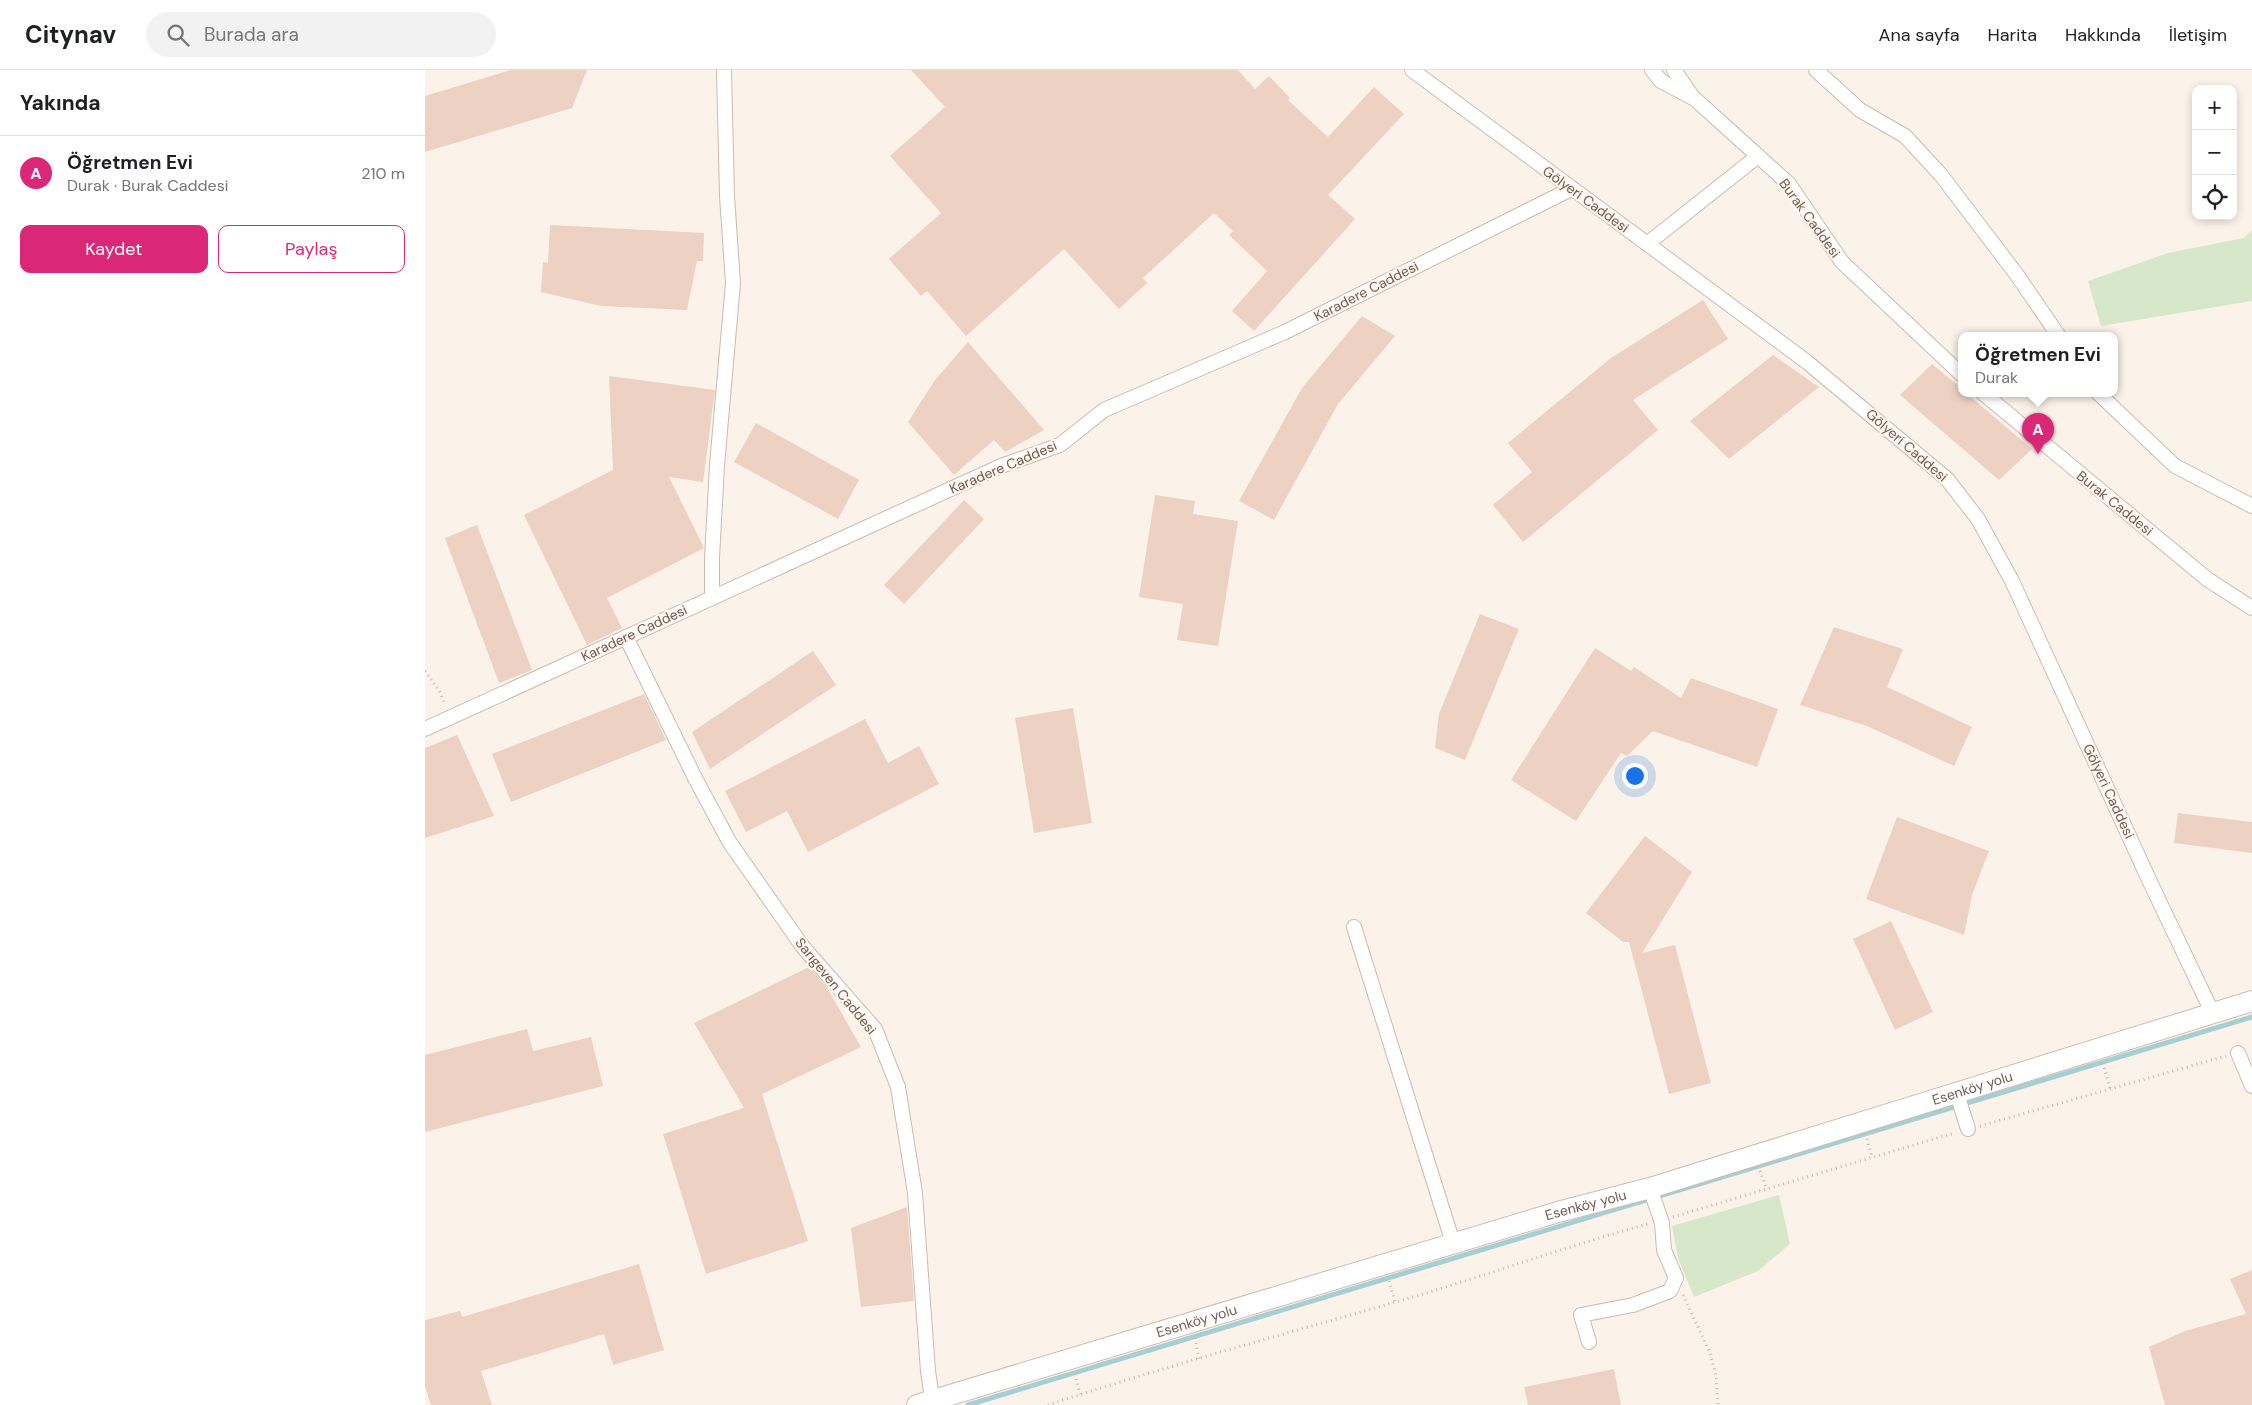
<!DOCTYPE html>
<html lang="tr">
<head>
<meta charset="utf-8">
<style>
	body { margin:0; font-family:"DM Sans",sans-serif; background:#f2f2f2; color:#202124 }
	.controls { position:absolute; right:15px; top:15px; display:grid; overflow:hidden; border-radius:10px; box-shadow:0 2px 8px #0003 }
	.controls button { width:45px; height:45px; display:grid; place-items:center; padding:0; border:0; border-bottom:1px solid #e0e0e0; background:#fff; color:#202124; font:25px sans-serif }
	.you { position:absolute; left:1209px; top:705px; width:18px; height:18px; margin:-12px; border:4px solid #fff; border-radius:50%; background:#1a73e8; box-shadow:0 0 0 8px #1a73e833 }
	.badge { display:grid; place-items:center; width:32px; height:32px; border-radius:50%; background:#db2777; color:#fff; font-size:16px; font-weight:700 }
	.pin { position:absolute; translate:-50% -41px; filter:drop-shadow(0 1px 2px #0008) }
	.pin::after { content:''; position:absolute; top:26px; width:18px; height:15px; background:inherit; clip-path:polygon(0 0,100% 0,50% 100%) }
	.popup { position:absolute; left:1533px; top:262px; width:160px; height:65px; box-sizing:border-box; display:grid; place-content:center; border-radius:10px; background:#fff; filter:drop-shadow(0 1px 4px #0005); font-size:16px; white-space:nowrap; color:#757577 }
	.popup b { font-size:19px; color:#202124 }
	.popup::after { content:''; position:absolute; left:50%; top:100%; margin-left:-10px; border:10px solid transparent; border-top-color:#fff }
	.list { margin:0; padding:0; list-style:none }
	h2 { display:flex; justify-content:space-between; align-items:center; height:65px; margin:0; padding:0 20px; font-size:21px }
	h2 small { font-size:16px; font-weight:400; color:#757577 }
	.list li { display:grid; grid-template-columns:32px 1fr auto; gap:15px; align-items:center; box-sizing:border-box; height:75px; padding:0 20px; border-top:1px solid #e0e0e0 }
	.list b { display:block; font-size:19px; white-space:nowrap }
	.list p { margin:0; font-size:16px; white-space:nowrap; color:#757577 }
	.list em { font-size:16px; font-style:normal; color:#757577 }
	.actions { display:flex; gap:10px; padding:15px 20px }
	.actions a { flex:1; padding:11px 0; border:1px solid #db2777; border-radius:10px; text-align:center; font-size:18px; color:#db2777 }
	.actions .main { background:#db2777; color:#fff }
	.icon { flex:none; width:28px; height:28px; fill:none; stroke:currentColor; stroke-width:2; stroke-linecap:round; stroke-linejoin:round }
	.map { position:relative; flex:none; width:1827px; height:1335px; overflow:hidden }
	header { display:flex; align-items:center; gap:30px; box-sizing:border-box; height:70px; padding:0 25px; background:#fff; border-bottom:1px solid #e0e0e0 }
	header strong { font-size:24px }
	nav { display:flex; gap:28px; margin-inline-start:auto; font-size:18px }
	.search { width:350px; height:45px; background:#f2f2f2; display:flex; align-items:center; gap:12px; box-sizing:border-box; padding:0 18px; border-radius:28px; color:#757577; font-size:19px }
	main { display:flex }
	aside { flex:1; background:#fff }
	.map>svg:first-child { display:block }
</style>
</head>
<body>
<header>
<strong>Citynav</strong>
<div class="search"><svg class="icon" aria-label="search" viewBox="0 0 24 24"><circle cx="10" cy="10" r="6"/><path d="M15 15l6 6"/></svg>Burada ara</div>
<nav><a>Ana sayfa</a><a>Harita</a><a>Hakkında</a><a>İletişim</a></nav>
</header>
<main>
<aside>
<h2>Yakında<small></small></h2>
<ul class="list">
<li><span class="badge">A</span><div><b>Öğretmen Evi</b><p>Durak · Burak Caddesi</p></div><em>210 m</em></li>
</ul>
<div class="actions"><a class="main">Kaydet</a><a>Paylaş</a></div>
</aside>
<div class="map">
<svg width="1827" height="1335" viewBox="0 0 1827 1335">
	<rect width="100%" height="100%" fill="#fbf3e9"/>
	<g fill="#d7e7c9">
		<polygon points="1827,160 1827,231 1676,256 1663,211 1743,183 1819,168"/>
		<polygon points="1354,1125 1365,1174 1333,1201 1269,1227 1253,1188 1247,1156"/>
	</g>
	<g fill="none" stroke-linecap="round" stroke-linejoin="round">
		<polyline stroke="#a6cfd3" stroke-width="5" points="543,1335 1827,947"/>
	</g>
	<g fill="#edd1c3">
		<polygon points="86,0 162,0 147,38 0,82 0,26"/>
		<polygon points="486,0 813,0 830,19 844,6 865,28 863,30 903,67 949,17 979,44 903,125 930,149 829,261 807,241 842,201 804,165 808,161 789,143 718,208 722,213 694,239 639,179 541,266 502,221 496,226 464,189 516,143 465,86 520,37"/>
		<polygon points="125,155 279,163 278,191 272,191 262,240 176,236 116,222 118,192 123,193"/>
		<polygon points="1278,230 1303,269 1208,330 1233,360 1098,472 1068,435 1107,402 1083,373 1186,288"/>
		<polygon points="937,246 970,266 913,334 849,450 814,431 877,318"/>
		<polygon points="543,272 619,360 580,382 569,370 529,405 483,352 510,310"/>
		<polygon points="1348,285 1394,317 1304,389 1265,351"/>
		<polygon points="1507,294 1537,319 1537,323 1541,323 1607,379 1574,410 1475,325"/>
		<polygon points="184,306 290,320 278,412 244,407 279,478 182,528 197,558 162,575 99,445 188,400"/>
		<polygon points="331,353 434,410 413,449 309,392"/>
		<polygon points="730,425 770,431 768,444 813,451 793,576 752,570 758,534 714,527"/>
		<polygon points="539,430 559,449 479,534 459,515"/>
		<polygon points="52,455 107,600 74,613 20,468"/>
		<polygon points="1055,544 1094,559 1040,690 1010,678 1014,644"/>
		<polygon points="1409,557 1478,579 1462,617 1547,657 1529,696 1442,656 1375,635"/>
		<polygon points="1170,578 1206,601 1209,597 1256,628 1266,608 1353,639 1332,697 1228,661 1202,686 1196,683 1151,751 1086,710"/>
		<polygon points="388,581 411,615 285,699 267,662"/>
		<polygon points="219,624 241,670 86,732 67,684"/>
		<polygon points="648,638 667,753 609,763 590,648"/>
		<polygon points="440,649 463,693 494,676 514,714 383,782 362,741 321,762 300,721"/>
		<polygon points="32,665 69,746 0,768 0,678"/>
		<polygon points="1753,743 1827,752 1827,783 1749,773"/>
		<polygon points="1472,747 1564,781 1547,825 1539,865 1441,829"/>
		<polygon points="1220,766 1267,802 1217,883 1250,875 1286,1013 1244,1024 1204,872 1198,872 1161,843"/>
		<polygon points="1466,851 1508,942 1470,960 1428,869"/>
		<polygon points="384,897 401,916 436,977 337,1024 383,1171 281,1204 238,1064 319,1038 269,953"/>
		<polygon points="102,959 108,981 166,967 178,1016 0,1062 0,985"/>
		<polygon points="482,1137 489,1231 436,1237 426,1158"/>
		<polygon points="214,1194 239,1280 188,1295 179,1264 56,1301 67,1335 6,1335 0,1317 0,1250 35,1241 37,1247"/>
		<polygon points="1827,1200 1827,1335 1740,1335 1724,1277 1760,1261 1821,1244 1805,1209"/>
		<polygon points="1189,1299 1196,1335 1103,1335 1099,1317"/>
	</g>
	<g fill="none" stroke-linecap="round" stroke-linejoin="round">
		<defs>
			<g id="street">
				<polyline points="987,0 1382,292 1522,409 1553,449 1587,511 1726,814 1788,944"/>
				<polyline points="1227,0 1236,11 1270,29 1364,114 1417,192 1537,305"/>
				<polyline points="1249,0 1267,26"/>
				<polyline points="1391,0 1435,40 1480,66 1516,105 1592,205 1633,265"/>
				<polyline points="1222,174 1333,86"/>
				<polyline points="1558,323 1782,509 1827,538"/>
				<polyline points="1673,323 1750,396 1827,436"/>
				<polyline points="287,527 287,488 292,395 308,213 302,126 299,0"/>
				<polyline points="201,567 270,708 305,773 378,877 450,959 473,1017 490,1123 503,1301 508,1335"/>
				<polyline points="0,659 576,396 635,375 679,340 860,262 1146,119"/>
				<polyline points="929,857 1028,1173"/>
				<polyline points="1813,983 1827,1016"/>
				<polyline points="1532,1024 1543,1059"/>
				<polyline points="1164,1272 1156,1245 1208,1235 1245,1221 1251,1208 1239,1180 1237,1153 1225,1118"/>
			</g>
			<g id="secondary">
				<path id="s1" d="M492,1335L1133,1142L1225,1118L1827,931"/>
			</g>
		</defs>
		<use href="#street" stroke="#ccbab0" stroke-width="16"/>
		<use href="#secondary" stroke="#d0bcb1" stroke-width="22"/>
		<g stroke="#d3b4a6" stroke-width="3" stroke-dasharray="1 4" stroke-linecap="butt">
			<polyline points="0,601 14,620 20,635"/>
			<polyline points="1678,993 1685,1019"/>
			<polyline points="1555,1056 1801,986"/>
			<polyline points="1442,1069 1447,1087"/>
			<polyline points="1335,1101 1342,1120"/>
			<polyline points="1248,1147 1529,1063"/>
			<polyline points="964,1211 970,1232"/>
			<polyline points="1258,1225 1285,1283 1291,1305 1293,1335"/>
			<polyline points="770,1268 774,1289"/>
			<polyline points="650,1304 655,1324"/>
			<path d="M623,1335C738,1297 857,1265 974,1231C1057,1207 1139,1177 1223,1154"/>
		</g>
		<use href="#street" stroke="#fff" stroke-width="14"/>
		<use href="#secondary" stroke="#fff" stroke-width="20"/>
	</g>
	<g text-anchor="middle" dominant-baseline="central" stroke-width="4" stroke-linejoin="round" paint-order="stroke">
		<g font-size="14" fill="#73594f" stroke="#fdf7ef">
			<text transform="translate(1161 129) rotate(36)">Gölyeri Caddesi</text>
			<text transform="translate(1385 148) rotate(54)">Burak Caddesi</text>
			<text transform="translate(941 221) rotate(-27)">Karadere Caddesi</text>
			<text transform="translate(1482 375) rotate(41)">Gölyeri Caddesi</text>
			<text transform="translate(578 397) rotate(-23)">Karadere Caddesi</text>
			<text transform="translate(1690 433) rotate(39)">Burak Caddesi</text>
			<text transform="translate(209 563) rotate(-25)">Karadere Caddesi</text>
			<text transform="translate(1684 721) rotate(65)">Gölyeri Caddesi</text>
			<text transform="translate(411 916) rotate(51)">Sarıgeven Caddesi</text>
			<text stroke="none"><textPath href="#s1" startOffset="1102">Esenköy yolu</textPath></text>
			<text stroke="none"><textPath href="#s1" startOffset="698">Esenköy yolu</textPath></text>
			<text stroke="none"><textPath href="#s1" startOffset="292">Esenköy yolu</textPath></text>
		</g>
	</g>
</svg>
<div class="controls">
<button>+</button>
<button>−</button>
<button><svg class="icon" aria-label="locate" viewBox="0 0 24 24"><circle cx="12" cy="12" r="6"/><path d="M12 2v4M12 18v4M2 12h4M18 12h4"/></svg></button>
</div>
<div class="you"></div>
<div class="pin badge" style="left:1613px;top:384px">A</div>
<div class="popup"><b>Öğretmen Evi</b>Durak</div>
</div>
</main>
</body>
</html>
